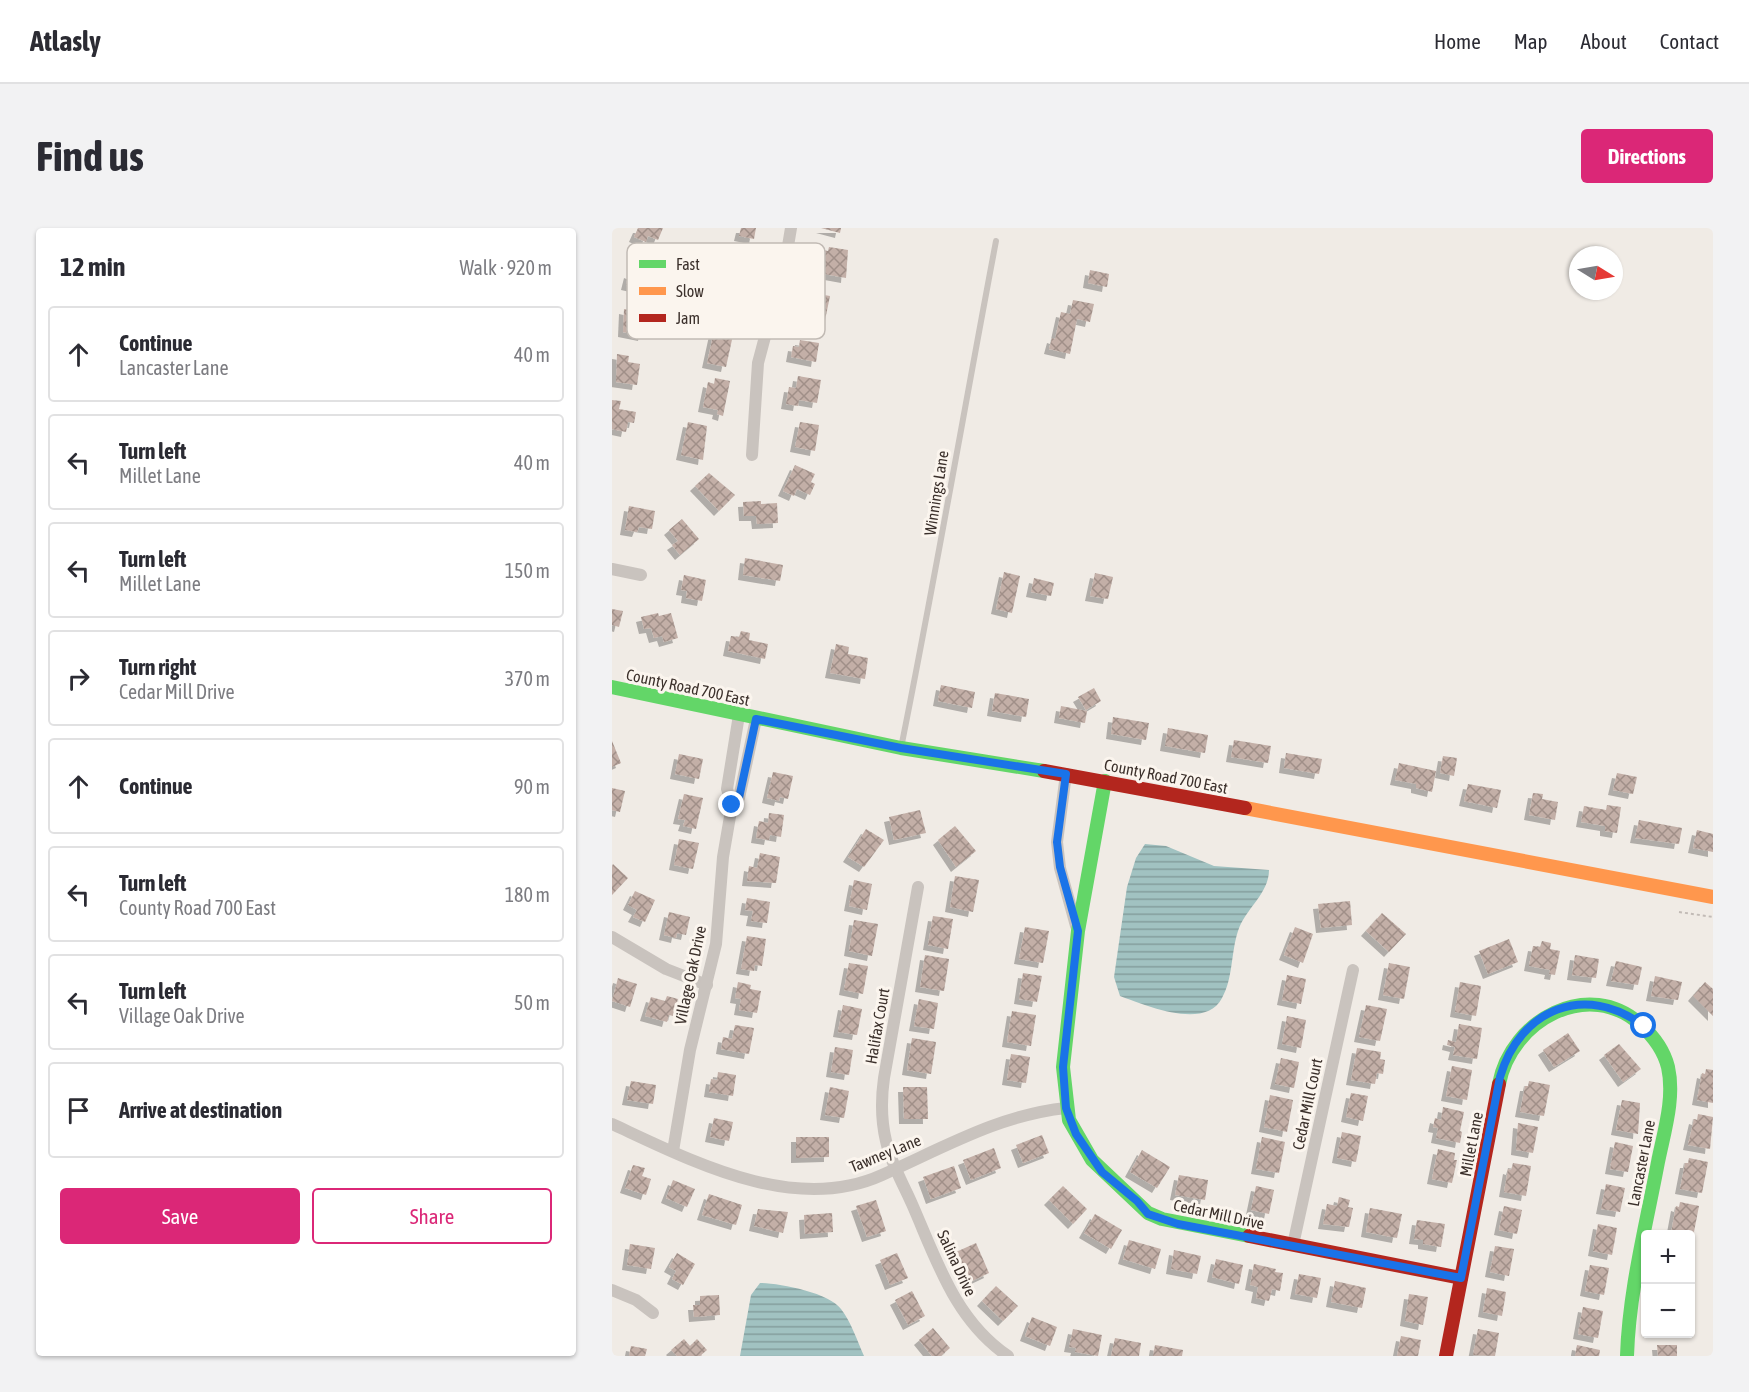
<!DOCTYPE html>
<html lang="en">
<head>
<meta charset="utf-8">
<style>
	body { margin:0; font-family:"Asap Condensed",sans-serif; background:#f2f2f3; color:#2b2b33 }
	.controls { position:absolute; right:18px; bottom:18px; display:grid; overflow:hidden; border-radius:6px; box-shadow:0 2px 4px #0004 }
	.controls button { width:54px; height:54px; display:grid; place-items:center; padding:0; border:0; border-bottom:2px solid #e1e1e2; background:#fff; color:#2b2b33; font:30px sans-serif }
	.compass { position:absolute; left:957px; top:18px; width:54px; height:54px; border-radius:50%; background:#fff; box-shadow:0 2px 4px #0004; rotate:101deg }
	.stop { position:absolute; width:18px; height:18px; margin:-14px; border:4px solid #1a73e8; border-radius:50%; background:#fff }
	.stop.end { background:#1a73e8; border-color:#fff; box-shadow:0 2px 6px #0008 }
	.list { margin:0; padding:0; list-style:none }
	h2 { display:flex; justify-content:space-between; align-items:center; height:78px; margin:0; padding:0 24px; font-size:26px }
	h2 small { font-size:20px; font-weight:400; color:#7c7c81 }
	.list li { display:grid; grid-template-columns:39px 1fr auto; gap:18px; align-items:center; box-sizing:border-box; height:96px; margin:0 12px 12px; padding:0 12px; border:2px solid #e1e1e2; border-radius:6px }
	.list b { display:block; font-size:22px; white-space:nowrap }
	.list p { margin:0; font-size:20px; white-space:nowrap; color:#7c7c81 }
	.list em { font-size:20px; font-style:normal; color:#7c7c81 }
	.actions { display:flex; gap:12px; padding:18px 24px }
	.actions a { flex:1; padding:14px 0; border:2px solid #db2777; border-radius:6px; text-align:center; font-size:21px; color:#db2777 }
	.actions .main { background:#db2777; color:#fff }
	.icon { flex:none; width:33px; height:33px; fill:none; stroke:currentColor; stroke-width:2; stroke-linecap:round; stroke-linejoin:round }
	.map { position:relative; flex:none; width:1101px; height:1128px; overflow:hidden; border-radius:6px }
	header { display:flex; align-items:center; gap:36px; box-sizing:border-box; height:84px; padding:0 30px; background:#fff; border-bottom:2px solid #e1e1e2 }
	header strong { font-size:28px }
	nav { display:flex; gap:33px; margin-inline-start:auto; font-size:21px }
	.intro { display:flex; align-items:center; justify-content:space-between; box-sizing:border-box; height:144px; padding:0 36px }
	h1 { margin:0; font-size:42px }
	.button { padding:15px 27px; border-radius:6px; background:#db2777; color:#fff; font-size:21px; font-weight:700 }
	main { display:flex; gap:36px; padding:0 36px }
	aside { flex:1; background:#fff; border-radius:6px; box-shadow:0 2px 4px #0004 }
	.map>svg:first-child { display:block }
</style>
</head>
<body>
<header>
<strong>Atlasly</strong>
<nav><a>Home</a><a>Map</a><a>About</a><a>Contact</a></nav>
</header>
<div class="intro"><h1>Find us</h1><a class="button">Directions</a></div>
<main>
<aside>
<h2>12 min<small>Walk · 920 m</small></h2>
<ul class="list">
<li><svg class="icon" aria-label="ahead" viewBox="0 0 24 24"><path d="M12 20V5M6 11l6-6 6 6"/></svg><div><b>Continue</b><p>Lancaster Lane</p></div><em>40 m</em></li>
<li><svg class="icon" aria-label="left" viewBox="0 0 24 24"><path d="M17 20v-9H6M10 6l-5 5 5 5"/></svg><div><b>Turn left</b><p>Millet Lane</p></div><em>40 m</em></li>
<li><svg class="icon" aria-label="left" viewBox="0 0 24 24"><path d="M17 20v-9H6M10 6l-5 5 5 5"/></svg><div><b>Turn left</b><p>Millet Lane</p></div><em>150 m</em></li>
<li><svg class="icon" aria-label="right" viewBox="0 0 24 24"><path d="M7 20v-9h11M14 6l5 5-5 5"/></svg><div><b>Turn right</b><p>Cedar Mill Drive</p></div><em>370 m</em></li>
<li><svg class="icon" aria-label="ahead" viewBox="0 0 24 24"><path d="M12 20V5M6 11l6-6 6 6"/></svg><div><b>Continue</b></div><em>90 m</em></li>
<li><svg class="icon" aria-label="left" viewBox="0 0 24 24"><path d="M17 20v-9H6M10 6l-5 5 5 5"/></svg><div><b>Turn left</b><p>County Road 700 East</p></div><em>180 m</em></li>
<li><svg class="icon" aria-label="left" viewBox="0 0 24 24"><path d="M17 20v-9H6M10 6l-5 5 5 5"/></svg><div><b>Turn left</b><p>Village Oak Drive</p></div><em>50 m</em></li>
<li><svg class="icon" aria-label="arrive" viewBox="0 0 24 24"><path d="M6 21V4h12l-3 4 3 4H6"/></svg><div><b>Arrive at destination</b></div></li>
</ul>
<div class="actions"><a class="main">Save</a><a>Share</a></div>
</aside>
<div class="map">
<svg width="1101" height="1128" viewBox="0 0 1101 1128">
	<defs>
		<pattern id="water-rules" width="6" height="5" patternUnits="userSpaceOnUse" patternTransform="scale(1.5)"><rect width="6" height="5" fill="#a1c2c1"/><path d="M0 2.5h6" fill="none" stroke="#849e9d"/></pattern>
		<pattern id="building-cross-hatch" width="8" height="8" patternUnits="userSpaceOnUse" patternTransform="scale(1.5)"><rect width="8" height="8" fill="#c3afa7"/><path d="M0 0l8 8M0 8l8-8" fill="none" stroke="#a08f88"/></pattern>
		<filter id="shadow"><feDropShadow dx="-5" dy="5" stdDeviation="0" flood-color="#0004"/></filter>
	</defs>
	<rect width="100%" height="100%" fill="#f0ebe5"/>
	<g fill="url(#water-rules)">
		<path d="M533,616L554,618L602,638L657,642C657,666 633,681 626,703C619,724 621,751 610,770C593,803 533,777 508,768L502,749L515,659L524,630Z"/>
		<path d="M148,1055C167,1055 218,1065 229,1081C239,1094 245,1112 252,1128H128L139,1067Z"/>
	</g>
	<g fill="url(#building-cross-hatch)" filter="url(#shadow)">
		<polygon points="26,0 51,0 46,12 36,8 34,14 22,9"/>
		<polygon points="129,0 144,0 142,11 127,8"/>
		<polygon points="209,0 229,0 228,5"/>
		<polygon points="217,19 236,22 234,50 212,46 211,51 200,49 205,21 216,23"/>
		<polygon points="25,34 48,39 46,50 39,49 36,62 14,57 17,45 22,47"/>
		<polygon points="478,42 497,46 495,59 476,55"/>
		<polygon points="195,64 218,68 212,97 193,94"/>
		<polygon points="461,72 482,76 478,94 465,91 458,126 437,121 440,110 443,111 449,84 458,86"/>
		<polygon points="12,81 35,86 31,108 11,104"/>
		<polygon points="102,103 121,107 114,139 95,135"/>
		<polygon points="188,112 207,115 204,134 179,129 181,118 187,119"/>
		<polygon points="5,126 17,128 16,134 28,136 25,157 4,154"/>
		<polygon points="186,148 209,152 205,175 187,172 186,178 174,176 177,159 184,160"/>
		<polygon points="103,150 118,153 111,188 105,186 106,182 91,179 96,154 102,156"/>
		<polygon points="0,172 9,173 7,181 24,184 22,195 16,194 14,204 0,201"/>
		<polygon points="76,194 95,198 91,232 69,227"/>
		<polygon points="188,194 207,197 203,223 183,219"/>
		<polygon points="183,237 203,246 199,254 203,256 198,267 185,261 182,268 171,263"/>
		<polygon points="97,245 123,267 107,283 83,258"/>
		<polygon points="149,273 149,276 165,275 166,295 145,296 144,288 132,288 131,274"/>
		<polygon points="17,278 43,283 40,301 27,299 25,304 13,302"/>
		<polygon points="70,291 87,311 68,327 60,317 66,313 57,302"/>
		<polygon points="133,330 171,337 168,353 131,347"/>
		<polygon points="392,344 408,348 400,385 384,381"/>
		<polygon points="483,345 501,349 496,371 478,368"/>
		<polygon points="72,347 94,352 90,373 74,370 75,363 69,362"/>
		<polygon points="422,350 442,355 439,368 419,364"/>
		<polygon points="0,381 11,383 7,399 0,397"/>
		<polygon points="46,385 47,388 59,385 66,410 52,414 50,408 42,410 39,400 32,401 29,389"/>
		<polygon points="129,403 138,405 137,412 156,416 153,431 116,423 119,408 127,409"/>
		<polygon points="224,416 237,419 236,426 256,430 253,451 218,445"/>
		<polygon points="329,457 363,464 360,480 326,473"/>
		<polygon points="482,460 489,473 474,482 466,469"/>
		<polygon points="383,465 417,471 414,489 380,483"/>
		<polygon points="449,478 475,483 473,495 447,490"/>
		<polygon points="501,489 537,495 534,512 499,506"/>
		<polygon points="556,500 596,507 593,525 553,518"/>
		<polygon points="622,512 659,518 656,535 619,529"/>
		<polygon points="0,513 9,535 0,539"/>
		<polygon points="674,525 710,531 707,546 672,540"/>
		<polygon points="67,526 91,531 87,551 63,546"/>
		<polygon points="831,528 845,530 842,548 828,545"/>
		<polygon points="787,535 824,543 820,564 804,560 804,556 783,552"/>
		<polygon points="161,544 181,548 176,571 168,569 167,573 155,570"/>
		<polygon points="1005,545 1025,549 1021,566 1001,562"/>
		<polygon points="856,556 889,562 885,580 852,573"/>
		<polygon points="0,560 13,563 8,584 0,582"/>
		<polygon points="921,565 931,566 930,571 946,574 943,592 917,587"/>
		<polygon points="72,566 91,570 84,601 71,598 73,592 66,591"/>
		<polygon points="995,577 1009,579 1005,605 993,603 993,598 969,594 972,578 994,582"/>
		<polygon points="308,582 314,605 282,612 277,589"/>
		<polygon points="157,585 172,587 169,609 158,607 157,612 144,610 147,593 156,595"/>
		<polygon points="1027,592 1070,600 1067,616 1023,610"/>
		<polygon points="343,598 364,623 344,639 326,612"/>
		<polygon points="254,601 272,612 252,639 236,629"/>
		<polygon points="1085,602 1101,606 1101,624 1081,620"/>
		<polygon points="67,611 87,615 81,641 62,637"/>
		<polygon points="148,625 168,629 164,655 135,653 137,638 145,640"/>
		<polygon points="1,636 16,650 0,667 0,638"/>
		<polygon points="343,648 367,652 361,684 338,679"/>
		<polygon points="242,652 260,656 255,682 237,678"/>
		<polygon points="23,663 43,672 33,694 21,689 25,682 16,677"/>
		<polygon points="135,670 158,674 155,695 139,693 141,683 133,682"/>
		<polygon points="738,673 740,697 709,700 706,676"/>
		<polygon points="57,684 78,689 74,707 65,705 64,710 52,707"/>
		<polygon points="770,685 794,706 777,724 754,703"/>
		<polygon points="321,688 341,691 336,721 316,717"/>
		<polygon points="242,692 266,696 260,728 237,723"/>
		<polygon points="413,699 437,703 431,735 407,731"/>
		<polygon points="683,699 701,706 691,735 672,727"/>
		<polygon points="135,708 154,711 150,738 143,737 142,743 129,741"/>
		<polygon points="897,711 906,734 876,746 867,723"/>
		<polygon points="930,713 939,715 938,721 948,723 943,747 937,746 938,742 917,738 921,718 928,719"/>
		<polygon points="313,727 337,731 332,763 308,759"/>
		<polygon points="963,727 987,731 984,750 960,747"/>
		<polygon points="1004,733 1030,739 1026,757 999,753"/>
		<polygon points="237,735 256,738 251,766 232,762"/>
		<polygon points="777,735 798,739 792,771 771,767"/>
		<polygon points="411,745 430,748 425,774 407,771"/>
		<polygon points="675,747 694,751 689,776 670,772"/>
		<polygon points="1043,748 1070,754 1066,772 1039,768"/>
		<polygon points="6,750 25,756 18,779 0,773"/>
		<polygon points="126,754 139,757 138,761 149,763 145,785 127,782 129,771 123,770"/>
		<polygon points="848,754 869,758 864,788 843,784"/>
		<polygon points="1093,754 1101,761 1101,788 1081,768"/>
		<polygon points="55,768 66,771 61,788 57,787 55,794 33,788 39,769 53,773"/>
		<polygon points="307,771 326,775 322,801 302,798"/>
		<polygon points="231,777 250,781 245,807 226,804"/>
		<polygon points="754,777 775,781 768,813 747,809"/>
		<polygon points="400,783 424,787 419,818 395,814"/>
		<polygon points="675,788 694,792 689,820 670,816"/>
		<polygon points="847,796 870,800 865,831 841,827 843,819 835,817 836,812 844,814"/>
		<polygon points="123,797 142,800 137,826 109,821 111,809 120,811"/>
		<polygon points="956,805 968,823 942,839 931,822"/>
		<polygon points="300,810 324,814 319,846 295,842"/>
		<polygon points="1007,816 1029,841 1011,854 992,827"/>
		<polygon points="223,819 241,822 237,847 219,844"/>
		<polygon points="745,820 769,824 768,831 773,832 771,846 765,845 763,856 739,852"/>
		<polygon points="399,826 418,829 414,855 395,852"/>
		<polygon points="669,830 687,834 682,860 663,856"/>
		<polygon points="840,838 860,842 855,872 834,868"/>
		<polygon points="1094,841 1101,842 1101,875 1085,872 1090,845 1093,846"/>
		<polygon points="106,844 124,847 121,868 97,864 99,851 105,852"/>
		<polygon points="19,853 44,857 41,876 15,872"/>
		<polygon points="917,853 938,857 932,888 908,884 913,858 916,858"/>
		<polygon points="218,859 237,863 232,890 213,887"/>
		<polygon points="291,859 315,859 316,891 292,891"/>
		<polygon points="739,865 756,868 751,893 734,889"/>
		<polygon points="658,867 681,872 675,904 652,899"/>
		<polygon points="1010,872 1028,875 1026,906 1004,902"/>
		<polygon points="831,879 852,884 848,903 850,904 848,915 824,910 826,900 821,899 823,890 829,892"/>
		<polygon points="1086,886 1101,889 1098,921 1076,917 1082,891 1085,892"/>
		<polygon points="102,890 121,894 117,913 98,909"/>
		<polygon points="906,895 926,899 921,925 904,922"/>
		<polygon points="730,904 749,908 744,934 725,930"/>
		<polygon points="430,907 437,925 411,935 404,917"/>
		<polygon points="184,909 217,909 217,929 184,930"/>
		<polygon points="650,909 673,914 667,945 644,941"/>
		<polygon points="1003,914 1021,918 1016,944 998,941"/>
		<polygon points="382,920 389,940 359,952 351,932"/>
		<polygon points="826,921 843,925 842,932 845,932 840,955 820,951"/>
		<polygon points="530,922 558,939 545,960 518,944"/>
		<polygon points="1077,930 1096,934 1090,965 1068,961 1073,935 1076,935"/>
		<polygon points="901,935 919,938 914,968 892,964 896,941 899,942"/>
		<polygon points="21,937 33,940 30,948 39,951 34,967 13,960"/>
		<polygon points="342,938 349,960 319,971 311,949"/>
		<polygon points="567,947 596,952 593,972 563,967"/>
		<polygon points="61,952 83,961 75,979 54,970"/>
		<polygon points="994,956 1013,960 1008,984 989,981"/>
		<polygon points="451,958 475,981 461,996 437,972"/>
		<polygon points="644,958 662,962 657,986 639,982"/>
		<polygon points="97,966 130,977 124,997 90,987"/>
		<polygon points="727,969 738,972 736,979 741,980 737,999 711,996 715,976 725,978"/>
		<polygon points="264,972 274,1003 255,1009 244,978"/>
		<polygon points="1068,974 1087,978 1081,1009 1078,1006 1059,1005 1064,978 1067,979"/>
		<polygon points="892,978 910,982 905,1006 887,1002"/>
		<polygon points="758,980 790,986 785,1010 754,1004"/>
		<polygon points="146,981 176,984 171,1005 142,998"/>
		<polygon points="220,985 221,1004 193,1006 192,987"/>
		<polygon points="483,986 510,1002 499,1021 472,1005"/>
		<polygon points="805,992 833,996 829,1019 811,1016 811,1012 802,1011"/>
		<polygon points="986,996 1005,1000 1000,1027 981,1023"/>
		<polygon points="517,1012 549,1021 543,1041 511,1031"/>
		<polygon points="364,1015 377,1045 358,1054 344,1024"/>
		<polygon points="18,1016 43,1020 39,1041 15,1037"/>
		<polygon points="883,1018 902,1021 897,1048 878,1044"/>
		<polygon points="562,1022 589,1028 585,1046 559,1041"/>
		<polygon points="65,1025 83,1036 71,1057 60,1051 64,1043 57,1039"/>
		<polygon points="285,1025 296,1050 278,1057 268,1032"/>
		<polygon points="604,1031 631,1037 627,1056 600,1049"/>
		<polygon points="642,1036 664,1041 663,1044 671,1045 668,1063 660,1061 657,1073 644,1070 646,1059 638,1057"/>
		<polygon points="978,1037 997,1040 992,1067 973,1063"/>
		<polygon points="687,1046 709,1050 705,1070 683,1066"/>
		<polygon points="723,1053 754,1060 750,1080 719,1074"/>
		<polygon points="384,1058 406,1078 391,1093 370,1073"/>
		<polygon points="875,1060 894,1064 890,1088 871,1084"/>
		<polygon points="300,1063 313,1088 296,1097 283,1072"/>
		<polygon points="797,1066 816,1069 811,1097 793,1093"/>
		<polygon points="107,1067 108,1087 82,1089 81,1077 88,1077 88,1068"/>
		<polygon points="971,1079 991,1083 986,1110 966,1106"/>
		<polygon points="420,1089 445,1099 438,1118 413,1108"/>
		<polygon points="321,1100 338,1120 329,1128 320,1128 307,1112"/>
		<polygon points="461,1101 490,1107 486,1128 463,1124 464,1120 457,1119"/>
		<polygon points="866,1101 887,1105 883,1128 861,1127"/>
		<polygon points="789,1108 809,1112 806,1128 785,1128"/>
		<polygon points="503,1110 529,1115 527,1128 499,1128"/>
		<polygon points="72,1111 78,1118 85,1111 95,1122 88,1128 65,1128 59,1122"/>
		<polygon points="543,1117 571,1122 570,1128 541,1128"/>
		<polygon points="965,1117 988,1122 987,1128 963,1128"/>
		<polygon points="1045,1117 1065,1117 1065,1128 1046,1128"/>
		<polygon points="19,1118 35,1121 33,1128 17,1128"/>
	</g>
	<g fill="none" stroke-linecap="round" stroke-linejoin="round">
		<polyline stroke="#c2bbb6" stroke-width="2" stroke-dasharray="3 3" stroke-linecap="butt" points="1067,684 1101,689"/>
		<path stroke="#c9c3be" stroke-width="6" d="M289,520C323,351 352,182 384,13"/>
		<g stroke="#c9c3be" stroke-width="12">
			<polyline points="140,227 146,135 174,30 179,0"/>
			<polyline points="0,341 29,347"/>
			<polyline points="454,546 445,614 448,640 464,698"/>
			<polyline points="120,577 127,570 144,491"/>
			<path d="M306,659L272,850C269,871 269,892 274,913C279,936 291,955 300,976C325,1033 343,1092 396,1128"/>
			<polyline points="0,709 54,741 95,757"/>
			<path d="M0,896C80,933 182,987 270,947C331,920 387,887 454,880"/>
			<polyline points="61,923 78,822 104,716 111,629 120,577 115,561 127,487"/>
			<polyline points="681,1017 741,742"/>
			<polyline points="0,1062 24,1072 41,1085"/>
		</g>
		<g stroke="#63d668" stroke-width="14">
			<polyline points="0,459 289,520 432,543"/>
			<polyline points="493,553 466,703 451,839 457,892 480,932 536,985 550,991 637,1008"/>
			<path d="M887,856C899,792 977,749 1029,797C1041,808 1052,823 1056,839C1063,870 1052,904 1046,934C1034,998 1017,1063 1015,1128"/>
		</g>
		<polyline stroke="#ff974d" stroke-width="14" points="633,580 1101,669"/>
		<g stroke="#b3261e" stroke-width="14">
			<polyline points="432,543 633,580"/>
			<polyline points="637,1008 849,1050"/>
			<polyline points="834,1128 887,856"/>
		</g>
	</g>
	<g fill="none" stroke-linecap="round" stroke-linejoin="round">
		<path stroke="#1a73e8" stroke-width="8" d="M120,577L127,570L144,491L289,520L454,546L445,614L448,639L466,703L451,839L454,880L464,906L490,944L525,973L536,986L566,996L849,1050L888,849C908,781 973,754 1032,798"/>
	</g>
	<g text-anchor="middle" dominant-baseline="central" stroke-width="6" stroke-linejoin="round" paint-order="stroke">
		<g font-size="16" fill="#3b302b" stroke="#fbf5ee">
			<text transform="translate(324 265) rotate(-81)">Winnings Lane</text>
			<text transform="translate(76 459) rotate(12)">County Road 700 East</text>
			<text transform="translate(554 548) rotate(11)">County Road 700 East</text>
			<text transform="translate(78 747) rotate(-78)">Village Oak Drive</text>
			<text transform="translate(265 798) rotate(-80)">Halifax Court</text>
			<text transform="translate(695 876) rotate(-78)">Cedar Mill Court</text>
			<text transform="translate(859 916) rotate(-79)">Millet Lane</text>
			<text transform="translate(273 925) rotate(-22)">Tawney Lane</text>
			<text transform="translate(1029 935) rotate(-79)">Lancaster Lane</text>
			<text transform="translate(607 986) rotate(12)">Cedar Mill Drive</text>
			<text transform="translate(345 1035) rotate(65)">Salina Drive</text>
		</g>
	</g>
	<rect x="15" y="15" width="198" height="96" rx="9" fill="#fbf5ee" stroke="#c1bab4" stroke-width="1.5"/>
	<rect x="27" y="32" width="27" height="8" fill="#63d668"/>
	<rect x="27" y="59" width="27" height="8" fill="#ff974d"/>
	<rect x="27" y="86" width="27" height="8" fill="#b3261e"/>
	<g font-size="16" fill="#3b302b">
		<text x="64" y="42">Fast</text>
		<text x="64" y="69">Slow</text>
		<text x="64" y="96">Jam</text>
	</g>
</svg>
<div class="controls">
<button>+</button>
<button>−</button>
</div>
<svg class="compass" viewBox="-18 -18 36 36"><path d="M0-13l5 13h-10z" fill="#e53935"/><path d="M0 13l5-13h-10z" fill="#7c7c81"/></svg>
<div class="stop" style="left:1032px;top:798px"></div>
<div class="stop end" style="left:120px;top:577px"></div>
</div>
</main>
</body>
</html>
